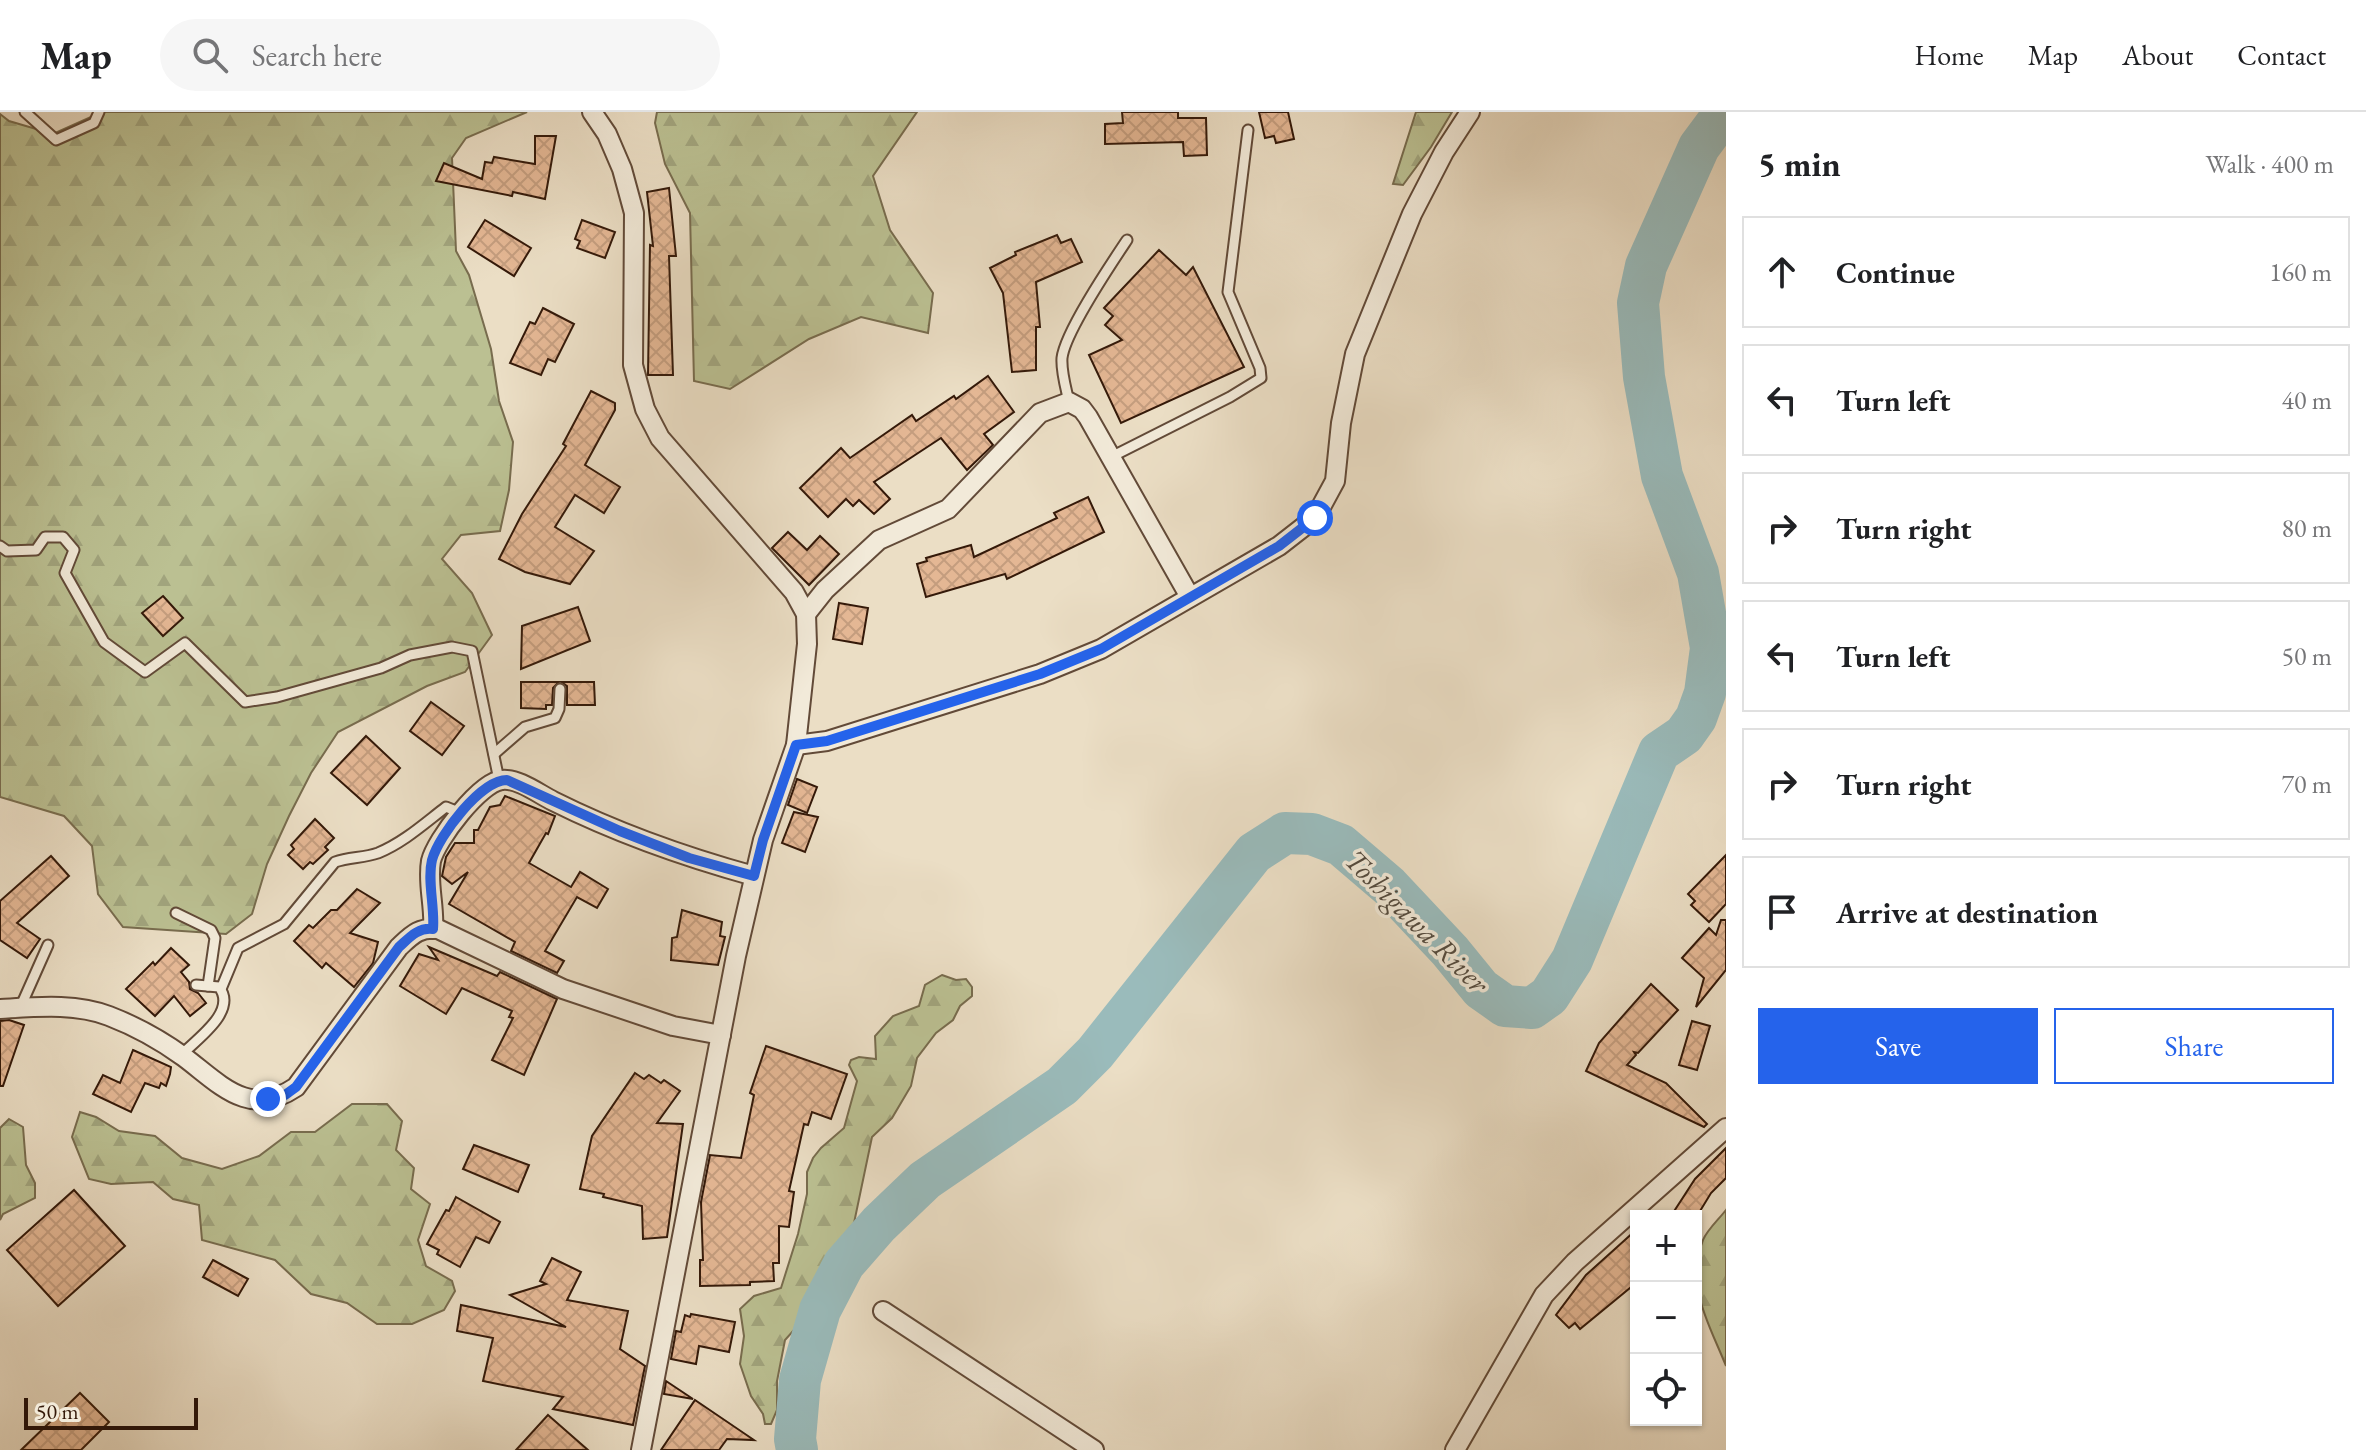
<!DOCTYPE html>
<html lang="en">
<head>
<meta charset="utf-8">
<style>
	body { margin:0; font-family:"EB Garamond",serif; background:#f6f6f6; color:#202124 }
	.controls { position:absolute; right:24px; bottom:24px; display:grid; overflow:hidden; border-radius:0px; box-shadow:0 2px 6px #0004 }
	.controls button { width:72px; height:72px; display:grid; place-items:center; padding:0; border:0; border-bottom:2px solid #e0e0e0; background:#fff; color:#202124; font:40px sans-serif }
	.scale { position:absolute; left:24px; bottom:20px; width:174px; box-sizing:border-box; padding-left:8px; border:4px solid #341909; border-top:0; font-size:22px; line-height:28px; white-space:nowrap; color:#341909; -webkit-text-stroke:6px #f2ead9; paint-order:stroke }
	.stop { position:absolute; width:24px; height:24px; margin:-18px; border:6px solid #2563eb; border-radius:50%; background:#fff }
	.stop.end { background:#2563eb; border-color:#fff; box-shadow:0 2px 8px #0008 }
	.list { margin:0; padding:0; list-style:none }
	h2 { display:flex; justify-content:space-between; align-items:center; height:104px; margin:0; padding:0 32px; font-size:34px }
	h2 small { font-size:26px; font-weight:400; color:#757577 }
	.list li { display:grid; grid-template-columns:52px 1fr auto; gap:24px; align-items:center; box-sizing:border-box; height:112px; margin:0 16px 16px; padding:0 16px; border:2px solid #e0e0e0; border-radius:0px }
	.list b { display:block; font-size:30px; white-space:nowrap }
	.list em { font-size:26px; font-style:normal; color:#757577 }
	.actions { display:flex; gap:16px; padding:24px 32px }
	.actions a { flex:1; padding:18px 0; border:2px solid #2563eb; border-radius:0px; text-align:center; font-size:28px; color:#2563eb }
	.actions .main { background:#2563eb; color:#fff }
	.icon { flex:none; width:44px; height:44px; fill:none; stroke:currentColor; stroke-width:2; stroke-linecap:round; stroke-linejoin:round }
	.map { position:relative; flex:none; width:1726px; height:1338px; overflow:hidden }
	header { display:flex; align-items:center; gap:48px; box-sizing:border-box; height:112px; padding:0 40px; background:#fff; border-bottom:2px solid #e0e0e0 }
	header strong { font-size:38px }
	nav { display:flex; gap:44px; margin-inline-start:auto; font-size:28px }
	.search { width:560px; height:72px; background:#f6f6f6; display:flex; align-items:center; gap:20px; box-sizing:border-box; padding:0 28px; border-radius:44px; color:#757577; font-size:30px }
	main { display:flex }
	aside { flex:1; background:#fff }
	.map>svg:first-child { display:block }
</style>
</head>
<body>
<header>
<strong>Map</strong>
<div class="search"><svg class="icon" aria-label="search" viewBox="0 0 24 24"><circle cx="10" cy="10" r="6"/><path d="M15 15l6 6"/></svg>Search here</div>
<nav><a>Home</a><a>Map</a><a>About</a><a>Contact</a></nav>
</header>
<main>
<div class="map">
<svg width="1726" height="1338" viewBox="0 0 1726 1338">
	<defs>
		<pattern id="forest-firs" width="22" height="20" patternUnits="userSpaceOnUse" patternTransform="scale(2)"><rect width="22" height="20" fill="#bbc092"/><path d="M5 1l3.5 6h-7zM16 11l3.5 6h-7z" fill="#a1a47d"/></pattern>
		<pattern id="building-cross-hatch" width="8" height="8" patternUnits="userSpaceOnUse" patternTransform="scale(2)"><rect width="8" height="8" fill="#e4b794"/><path d="M0 0l8 8M0 8l8-8" fill="none" stroke="#c49d7e"/></pattern>
	</defs>
	<rect width="100%" height="100%" fill="#ebdec5"/>
	<filter id="stains"><feTurbulence type="fractalNoise" baseFrequency=".0025" numOctaves="4"/><feColorMatrix values="0 0 0 0 .2 0 0 0 0 .09 0 0 0 0 .02 0 0 0 .5 -.17"/></filter>
	<radialGradient id="worn" r=".72"><stop offset=".6" stop-color="#630" stop-opacity="0"/><stop offset="1" stop-color="#630" stop-opacity=".3"/></radialGradient>
	<g fill="url(#forest-firs)" stroke="#786c4e" stroke-width="2">
		<polygon points="102,0 527,0 466,26 452,46 456,139 469,163 491,237 499,289 513,330 509,378 500,419 461,423 442,447 472,481 492,523 465,560 427,574 338,620 311,661 289,704 267,752 252,802 226,822 123,815 98,782 92,734 64,704 0,685 0,2 9,9 53,22"/>
		<polygon points="657,0 917,0 873,64 890,118 933,181 928,221 861,205 809,227 730,277 694,269 690,101 665,52 655,11"/>
		<polygon points="1416,0 1452,0 1431,35 1403,73 1393,72"/>
		<polygon points="942,863 956,868 966,867 972,875 972,884 960,894 953,908 936,921 917,946 911,974 892,1006 872,1025 854,1111 841,1127 814,1175 803,1208 785,1228 777,1269 777,1298 771,1312 765,1312 763,1302 751,1284 740,1252 744,1224 740,1197 754,1184 781,1176 798,1122 807,1082 807,1060 813,1046 821,1036 844,1016 857,969 849,953 851,948 859,945 876,947 875,924 893,904 919,894 925,873"/>
		<polygon points="352,992 387,992 402,1009 396,1038 414,1056 411,1077 430,1092 418,1128 426,1154 452,1169 455,1179 444,1198 412,1212 377,1212 347,1191 311,1182 275,1148 202,1128 199,1093 173,1087 153,1070 111,1072 89,1067 72,1025 80,1000 96,1005 119,1019 155,1024 182,1046 222,1057 259,1044 291,1020 315,1020"/>
		<polygon points="9,1007 23,1015 26,1053 35,1071 35,1086 3,1102 0,1108 0,1016"/>
		<path d="M1726,1098V1254C1709,1211 1685,1175 1703,1128C1707,1118 1719,1107 1726,1098Z"/>
	</g>
	<g fill="none" stroke-linecap="round" stroke-linejoin="round">
		<polyline stroke="#9abbbb" stroke-width="42" points="797,1338 795,1327 800,1268 820,1198 844,1152 879,1112 925,1068 1062,974 1095,941 1254,741 1285,721 1312,722 1341,733 1389,774 1450,839 1481,877 1505,894 1532,896 1549,884 1572,848 1659,640 1684,623 1696,606 1705,581 1711,536 1698,461 1662,364 1644,265 1638,191 1646,154 1699,35 1725,0"/>
	</g>
	<g fill="url(#building-cross-hatch)" stroke="#341909" stroke-width="2">
		<polygon points="1122,0 1178,0 1178,6 1206,6 1207,43 1184,44 1183,30 1105,32 1105,12 1123,11"/>
		<polygon points="1259,0 1288,0 1294,27 1276,31 1274,24 1265,26"/>
		<polygon points="535,24 556,24 545,87 513,80 512,84 436,69 444,51 482,67 485,50 492,51 494,45 535,52"/>
		<polygon points="669,76 676,144 669,144 673,263 648,263 650,133 653,134 647,80"/>
		<polygon points="485,108 531,136 514,164 468,135"/>
		<polygon points="582,108 615,120 605,146 577,136 580,129 575,127"/>
		<polygon points="1057,123 1061,131 1071,127 1082,150 1036,170 1040,215 1036,215 1036,258 1012,260 1003,181 990,156 1016,143 1015,140"/>
		<polygon points="1159,138 1186,163 1193,155 1244,255 1121,311 1089,243 1122,228 1105,213 1113,204 1104,196"/>
		<polygon points="543,196 574,212 555,250 548,247 541,263 510,251 530,210 535,212"/>
		<polygon points="988,264 1014,300 984,322 993,333 967,358 941,326 874,370 890,387 874,402 859,388 853,394 846,387 828,405 800,376 841,336 850,346 912,303 916,309 954,284 956,287"/>
		<polygon points="591,279 615,291 615,298 585,353 620,375 604,401 575,383 555,415 594,439 570,472 525,460 499,447 522,402 566,334 563,332"/>
		<polygon points="1088,385 1104,420 1007,467 1005,462 926,485 917,452 927,449 926,446 971,433 974,445 1057,406 1054,401"/>
		<polygon points="788,420 807,438 820,424 839,442 809,473 772,436"/>
		<polygon points="163,484 183,506 163,524 142,501"/>
		<polygon points="839,491 868,496 862,532 833,527"/>
		<polygon points="578,495 590,529 521,557 522,514"/>
		<polygon points="521,570 559,570 553,576 552,593 546,593 546,597 521,596"/>
		<polygon points="561,570 594,570 595,593 567,593 567,574"/>
		<polygon points="431,590 464,614 442,643 410,619"/>
		<polygon points="366,624 400,656 367,693 331,661"/>
		<polygon points="797,667 817,675 807,701 788,693"/>
		<polygon points="505,684 555,704 548,722 546,721 529,751 571,775 580,760 608,777 597,796 577,785 545,839 564,849 557,861 511,839 515,830 449,792 468,760 452,772 442,764 446,745 455,731 474,731 474,718 478,718 490,695 500,693"/>
		<polygon points="794,700 818,705 805,740 782,731"/>
		<polygon points="315,707 334,726 325,735 328,738 313,752 310,750 303,757 288,743 294,737 291,733"/>
		<polygon points="1726,743 1726,792 1709,810 1691,793 1695,789 1688,782"/>
		<polygon points="51,744 69,764 17,811 40,827 27,846 0,828 0,789"/>
		<polygon points="357,777 380,791 350,821 378,830 373,851 354,875 326,851 322,856 294,829 309,813 313,816 331,798 337,798"/>
		<polygon points="682,798 722,810 720,824 725,825 718,853 671,848 672,826 677,825"/>
		<polygon points="1721,808 1726,808 1726,858 1696,895 1704,866 1682,846 1709,816 1716,823"/>
		<polygon points="429,835 497,864 500,860 557,887 524,963 492,948 513,906 509,905 512,899 462,876 446,902 400,874 419,842 438,848"/>
		<polygon points="171,836 189,853 181,860 189,870 190,877 198,881 206,891 190,904 174,884 155,904 126,877 153,850 155,853"/>
		<polygon points="1651,872 1678,898 1638,941 1634,940 1636,943 1627,953 1666,971 1707,1012 1704,1015 1586,959 1599,931"/>
		<polygon points="9,908 24,913 3,974 0,974 0,909"/>
		<polygon points="1692,909 1710,914 1697,958 1679,953"/>
		<polygon points="766,934 847,962 831,1007 812,1000 808,1013 804,1012 789,1079 794,1080 789,1115 779,1114 779,1151 773,1151 774,1169 750,1170 750,1173 700,1174 700,1148 703,1148 701,1090 710,1043 741,1046 754,983 750,981"/>
		<polygon points="133,938 171,955 170,962 166,974 161,971 159,976 145,971 131,1000 93,982 103,963 120,971"/>
		<polygon points="635,961 644,967 649,963 661,971 664,968 680,979 657,1011 683,1012 667,1125 643,1127 642,1094 603,1085 604,1082 580,1077 592,1024"/>
		<polygon points="474,1033 529,1053 518,1080 463,1057"/>
		<polygon points="1726,1036 1726,1066 1711,1081 1697,1104 1671,1104 1695,1067"/>
		<polygon points="74,1078 125,1134 58,1194 7,1138"/>
		<polygon points="456,1085 500,1110 489,1131 476,1125 460,1155 437,1142 439,1138 427,1132 446,1098 449,1099"/>
		<polygon points="1636,1118 1636,1171 1580,1217 1575,1211 1569,1216 1556,1203 1586,1163"/>
		<polygon points="552,1146 581,1160 567,1188 628,1199 620,1237 645,1254 633,1313 553,1297 563,1285 483,1269 493,1226 457,1219 461,1193 566,1215 510,1183 546,1172 540,1169"/>
		<polygon points="213,1148 248,1167 238,1184 203,1165"/>
		<polygon points="691,1202 735,1210 729,1240 699,1234 696,1252 671,1247 676,1219 681,1220 685,1203 690,1205"/>
		<polygon points="666,1269 693,1287 664,1282"/>
		<polygon points="80,1281 109,1310 81,1338 21,1338"/>
		<polygon points="695,1288 754,1328 727,1327 719,1338 661,1338"/>
		<polygon points="548,1303 588,1338 516,1338"/>
	</g>
	<g fill="none" stroke-linecap="round" stroke-linejoin="round">
		<defs>
			<g id="lane">
				<polyline points="25,0 56,28 94,11 99,0"/>
				<path d="M1069,290C1066,276 1061,260 1062,246C1065,220 1111,152 1127,128"/>
				<polyline points="1111,345 1230,285 1261,266 1260,256 1228,180 1248,18"/>
				<polyline points="0,434 7,439 36,438 45,425 63,425 74,438 65,461 104,530 145,560 185,531 245,590 277,585 381,556 410,543 452,535 472,539 499,668"/>
				<polyline points="494,642 525,615 555,606 559,597 560,577"/>
				<polyline points="176,801 211,818 215,826 208,874"/>
				<path d="M221,877L238,836L284,812L335,750C349,745 364,746 378,741C403,731 425,711 446,695L461,701"/>
				<polyline points="20,896 48,833"/>
				<path d="M181,943C197,927 238,899 219,875L196,873"/>
			</g>
			<g id="street">
				<polyline points="592,0 607,22 622,57 634,101 633,253 645,297 660,326 794,480 806,502 807,532 796,633 763,728 736,844 641,1338"/>
				<polyline points="806,502 825,478 879,428 948,397 1040,301 1069,290 1082,297 1088,305 1190,485"/>
				<polyline points="796,633 827,629 1040,562 1101,537 1279,434 1315,406 1335,369 1341,311 1355,242 1412,102 1444,40 1470,0"/>
				<path d="M433,817C435,795 427,771 431,749C436,728 480,670 502,668C518,666 539,682 553,689C617,721 685,745 754,764"/>
				<path d="M0,897C36,895 75,891 109,904C135,914 162,929 184,945C220,972 249,1007 296,975L399,835C412,823 419,815 438,817L563,877L673,914L721,923"/>
				<polyline points="883,1199 1094,1338"/>
				<polyline points="1455,1338 1544,1183 1575,1150 1726,1016"/>
			</g>
		</defs>
		<use href="#lane" stroke="#624a38" stroke-width="13"/>
		<use href="#street" stroke="#624a38" stroke-width="22"/>
		<use href="#lane" stroke="#f2ead9" stroke-width="9"/>
		<use href="#street" stroke="#f2ead9" stroke-width="18"/>
	</g>
	<g fill="none" stroke-linecap="round" stroke-linejoin="round">
		<path stroke="#2563eb" stroke-width="10" d="M268,987L285,983L296,975L399,835C409,826 418,815 433,817C435,795 427,769 432,748C439,723 481,668 507,668L620,719L689,746L754,764L763,728L796,633L827,629L1040,562L1101,537L1279,434L1315,406"/>
	</g>
	<g text-anchor="middle" dominant-baseline="central" stroke-width="7" stroke-linejoin="round" paint-order="stroke">
		<g font-size="30" font-style="italic" fill="#534a3e" stroke="#f2ead9">
			<text transform="translate(1417 809) rotate(45)">Toshigawa River</text>
		</g>
	</g>
	<rect width="100%" height="100%" filter="url(#stains)"/>
	<rect width="100%" height="100%" fill="url(#worn)"/>
</svg>
<div class="controls">
<button>+</button>
<button>−</button>
<button><svg class="icon" aria-label="locate" viewBox="0 0 24 24"><circle cx="12" cy="12" r="6"/><path d="M12 2v4M12 18v4M2 12h4M18 12h4"/></svg></button>
</div>
<div class="scale">50 m</div>
<div class="stop" style="left:1315px;top:406px"></div>
<div class="stop end" style="left:268px;top:987px"></div>
</div>
<aside>
<h2>5 min<small>Walk · 400 m</small></h2>
<ul class="list">
<li><svg class="icon" aria-label="ahead" viewBox="0 0 24 24"><path d="M12 20V5M6 11l6-6 6 6"/></svg><div><b>Continue</b></div><em>160 m</em></li>
<li><svg class="icon" aria-label="left" viewBox="0 0 24 24"><path d="M17 20v-9H6M10 6l-5 5 5 5"/></svg><div><b>Turn left</b></div><em>40 m</em></li>
<li><svg class="icon" aria-label="right" viewBox="0 0 24 24"><path d="M7 20v-9h11M14 6l5 5-5 5"/></svg><div><b>Turn right</b></div><em>80 m</em></li>
<li><svg class="icon" aria-label="left" viewBox="0 0 24 24"><path d="M17 20v-9H6M10 6l-5 5 5 5"/></svg><div><b>Turn left</b></div><em>50 m</em></li>
<li><svg class="icon" aria-label="right" viewBox="0 0 24 24"><path d="M7 20v-9h11M14 6l5 5-5 5"/></svg><div><b>Turn right</b></div><em>70 m</em></li>
<li><svg class="icon" aria-label="arrive" viewBox="0 0 24 24"><path d="M6 21V4h12l-3 4 3 4H6"/></svg><div><b>Arrive at destination</b></div></li>
</ul>
<div class="actions"><a class="main">Save</a><a>Share</a></div>
</aside>
</main>
</body>
</html>
